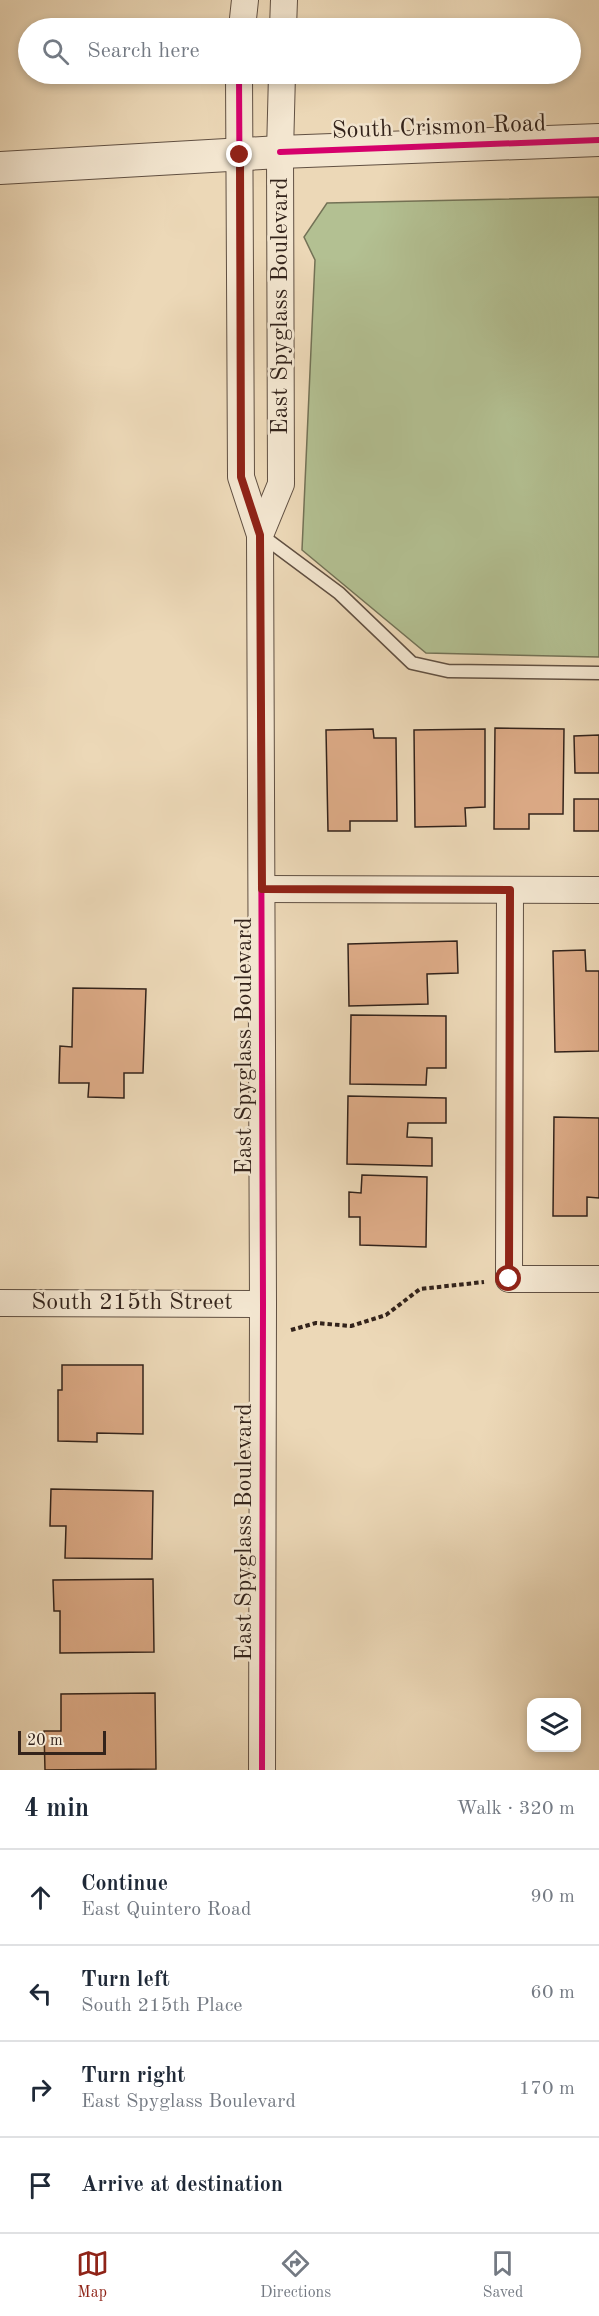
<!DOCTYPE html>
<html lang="en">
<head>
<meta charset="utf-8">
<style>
	body { margin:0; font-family:"Old Standard TT",serif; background:#f2f2f3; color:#1f2937 }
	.controls { position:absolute; right:18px; bottom:18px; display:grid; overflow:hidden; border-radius:12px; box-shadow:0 3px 9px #0003 }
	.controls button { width:54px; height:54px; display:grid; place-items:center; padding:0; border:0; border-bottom:2px solid #e0e1e3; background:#fff; color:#1f2937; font:30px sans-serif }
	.scale { position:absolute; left:18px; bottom:15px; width:88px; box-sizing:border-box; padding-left:6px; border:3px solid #33231b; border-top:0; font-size:16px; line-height:21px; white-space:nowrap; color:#33231b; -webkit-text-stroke:4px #f3e6d0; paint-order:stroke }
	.stop { position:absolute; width:18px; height:18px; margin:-14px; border:4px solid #8f2418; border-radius:50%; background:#fff }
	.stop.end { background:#8f2418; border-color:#fff; box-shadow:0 2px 6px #0008 }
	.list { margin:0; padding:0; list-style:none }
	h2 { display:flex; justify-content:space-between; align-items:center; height:78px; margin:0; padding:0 24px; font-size:26px }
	h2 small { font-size:20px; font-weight:400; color:#747a83 }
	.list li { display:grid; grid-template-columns:39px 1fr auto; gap:18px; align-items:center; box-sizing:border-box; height:96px; padding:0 24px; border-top:2px solid #e0e1e3 }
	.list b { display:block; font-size:22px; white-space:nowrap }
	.list p { margin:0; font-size:20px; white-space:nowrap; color:#747a83 }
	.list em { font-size:20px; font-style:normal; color:#747a83 }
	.icon { flex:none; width:33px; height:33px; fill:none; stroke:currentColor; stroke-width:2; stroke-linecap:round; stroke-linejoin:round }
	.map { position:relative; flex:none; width:599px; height:1770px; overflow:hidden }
	.search { position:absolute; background:#fff; box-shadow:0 3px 9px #0003; left:18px; right:18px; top:18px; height:66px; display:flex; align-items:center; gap:15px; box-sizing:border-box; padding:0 21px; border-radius:33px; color:#747a83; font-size:22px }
	.sheet { height:462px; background:#fff }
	nav { display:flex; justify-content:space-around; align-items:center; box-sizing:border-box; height:84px; border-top:2px solid #e0e1e3; background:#fff; font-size:16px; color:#747a83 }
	nav a { display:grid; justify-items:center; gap:3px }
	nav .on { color:#8f2418 }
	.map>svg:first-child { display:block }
</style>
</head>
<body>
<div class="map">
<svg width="599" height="1770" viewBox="0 0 599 1770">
	<rect width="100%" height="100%" fill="#ecd8b7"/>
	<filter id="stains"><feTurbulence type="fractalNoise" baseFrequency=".00333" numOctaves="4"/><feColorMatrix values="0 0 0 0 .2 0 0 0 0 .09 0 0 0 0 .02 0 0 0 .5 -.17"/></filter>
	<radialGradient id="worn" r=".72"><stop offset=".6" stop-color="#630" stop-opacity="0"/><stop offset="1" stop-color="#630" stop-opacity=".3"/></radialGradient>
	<polygon fill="#b3c092" stroke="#737256" stroke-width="1.5" points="599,197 599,657 426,653 302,550 315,260 304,237 327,203"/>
	<g fill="#ddab87" stroke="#33231b" stroke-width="1.5">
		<polygon points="495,728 564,729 563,814 529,814 529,829 494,829"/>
		<polygon points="373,729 374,738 396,738 397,821 350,821 350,831 328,831 326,730"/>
		<polygon points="485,729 485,807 465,808 466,826 415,827 414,730"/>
		<polygon points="599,735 599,773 575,773 574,736"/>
		<rect x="574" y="799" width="25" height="32"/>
		<polygon points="457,941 458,973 427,974 428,1004 349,1006 348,944"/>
		<polygon points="585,950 586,971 599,971 599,1051 555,1052 553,951"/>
		<polygon points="73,988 146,989 143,1073 124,1073 124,1098 88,1097 89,1083 59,1083 60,1046 72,1047"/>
		<polygon points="351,1015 446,1016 446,1068 427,1068 426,1085 350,1084"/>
		<polygon points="348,1096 446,1098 446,1123 408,1123 407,1137 432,1138 432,1166 347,1164"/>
		<polygon points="554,1117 599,1118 599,1198 587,1197 587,1216 553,1216"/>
		<polygon points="362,1175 427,1177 426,1247 360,1245 360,1217 349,1217 349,1192 361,1193"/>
		<polygon points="62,1365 143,1365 143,1434 97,1433 97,1442 58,1441 58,1390 62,1390"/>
		<polygon points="51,1489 153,1491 152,1559 65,1558 66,1526 50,1526"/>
		<polygon points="153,1579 154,1652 60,1653 60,1611 54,1611 53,1580"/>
		<polygon points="155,1693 156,1769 45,1770 44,1731 61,1731 61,1694"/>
	</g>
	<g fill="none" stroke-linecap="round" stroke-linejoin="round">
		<defs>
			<polyline id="service" points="261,535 339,593 412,663 448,671 599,673"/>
			<g id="minor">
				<polyline points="242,28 245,0"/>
				<polyline points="283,28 284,0"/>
				<polyline points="239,74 241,477 260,535 263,1304 262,1770"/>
				<polyline points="260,535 281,484 280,152 282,74"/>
				<polyline points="262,889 599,890"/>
				<polyline points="510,890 509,1279 599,1279"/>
				<polyline points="0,1303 263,1304"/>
			</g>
			<polyline id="tertiary" points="0,168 280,152 599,140"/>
		</defs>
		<use href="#service" stroke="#615042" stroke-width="15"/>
		<use href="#minor" stroke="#615042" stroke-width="28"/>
		<use href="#tertiary" stroke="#615042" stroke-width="34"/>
		<polyline stroke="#33231b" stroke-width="4" stroke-dasharray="4.5 3" stroke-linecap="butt" points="291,1330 316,1323 351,1326 386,1315 420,1289 484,1282"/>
		<use href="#service" stroke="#f3e6d0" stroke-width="12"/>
		<use href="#minor" stroke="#f3e6d0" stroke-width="26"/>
		<use href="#tertiary" stroke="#f3e6d0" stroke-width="32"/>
		<defs>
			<g id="cycleway">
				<polyline points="239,74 241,477 260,535 263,1304 262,1770"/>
				<polyline points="280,152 599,140"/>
			</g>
		</defs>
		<use href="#cycleway" stroke="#f3e6d0" stroke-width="10"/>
		<use href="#cycleway" stroke="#d6006c" stroke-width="6"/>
	</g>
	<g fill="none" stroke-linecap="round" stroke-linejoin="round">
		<polyline stroke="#8f2418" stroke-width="8" points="240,155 241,477 260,535 262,889 510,890 509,1279"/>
	</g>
	<g text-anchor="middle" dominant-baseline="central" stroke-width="5" stroke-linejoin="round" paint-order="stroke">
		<g font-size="24" fill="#33231b" stroke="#f3e6d0">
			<text transform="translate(439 128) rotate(-2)">South Crismon Road</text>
			<text transform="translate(281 306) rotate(-90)">East Spyglass Boulevard</text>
			<text transform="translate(245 1046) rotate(-90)">East Spyglass Boulevard</text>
			<text x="132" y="1303">South 215th Street</text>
			<text transform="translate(245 1532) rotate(-90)">East Spyglass Boulevard</text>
		</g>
	</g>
	<rect width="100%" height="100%" filter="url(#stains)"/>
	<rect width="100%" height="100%" fill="url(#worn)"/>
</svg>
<div class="controls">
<button><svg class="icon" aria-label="layers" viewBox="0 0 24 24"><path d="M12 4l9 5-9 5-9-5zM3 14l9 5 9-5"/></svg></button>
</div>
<div class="scale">20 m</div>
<div class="stop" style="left:509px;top:1279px"></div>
<div class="stop end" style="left:240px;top:155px"></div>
<div class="search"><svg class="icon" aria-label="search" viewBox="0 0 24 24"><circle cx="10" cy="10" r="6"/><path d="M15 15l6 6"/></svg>Search here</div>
</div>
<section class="sheet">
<h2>4 min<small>Walk · 320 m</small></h2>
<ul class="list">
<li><svg class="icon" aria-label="ahead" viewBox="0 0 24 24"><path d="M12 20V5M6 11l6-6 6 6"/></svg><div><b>Continue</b><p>East Quintero Road</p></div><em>90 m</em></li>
<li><svg class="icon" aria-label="left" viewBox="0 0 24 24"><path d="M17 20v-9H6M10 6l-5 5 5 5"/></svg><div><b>Turn left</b><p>South 215th Place</p></div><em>60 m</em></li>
<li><svg class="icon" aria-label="right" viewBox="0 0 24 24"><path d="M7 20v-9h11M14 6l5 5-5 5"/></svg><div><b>Turn right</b><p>East Spyglass Boulevard</p></div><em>170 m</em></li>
<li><svg class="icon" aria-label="arrive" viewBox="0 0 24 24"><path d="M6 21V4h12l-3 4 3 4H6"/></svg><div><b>Arrive at destination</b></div></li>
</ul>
</section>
<nav>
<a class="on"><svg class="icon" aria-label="map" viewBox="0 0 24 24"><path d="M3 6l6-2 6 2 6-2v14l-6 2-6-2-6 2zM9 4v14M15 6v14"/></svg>Map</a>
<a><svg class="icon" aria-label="directions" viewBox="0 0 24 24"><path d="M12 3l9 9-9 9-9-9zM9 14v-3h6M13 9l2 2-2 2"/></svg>Directions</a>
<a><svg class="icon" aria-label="saved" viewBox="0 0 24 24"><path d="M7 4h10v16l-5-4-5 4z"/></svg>Saved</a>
</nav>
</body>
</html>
